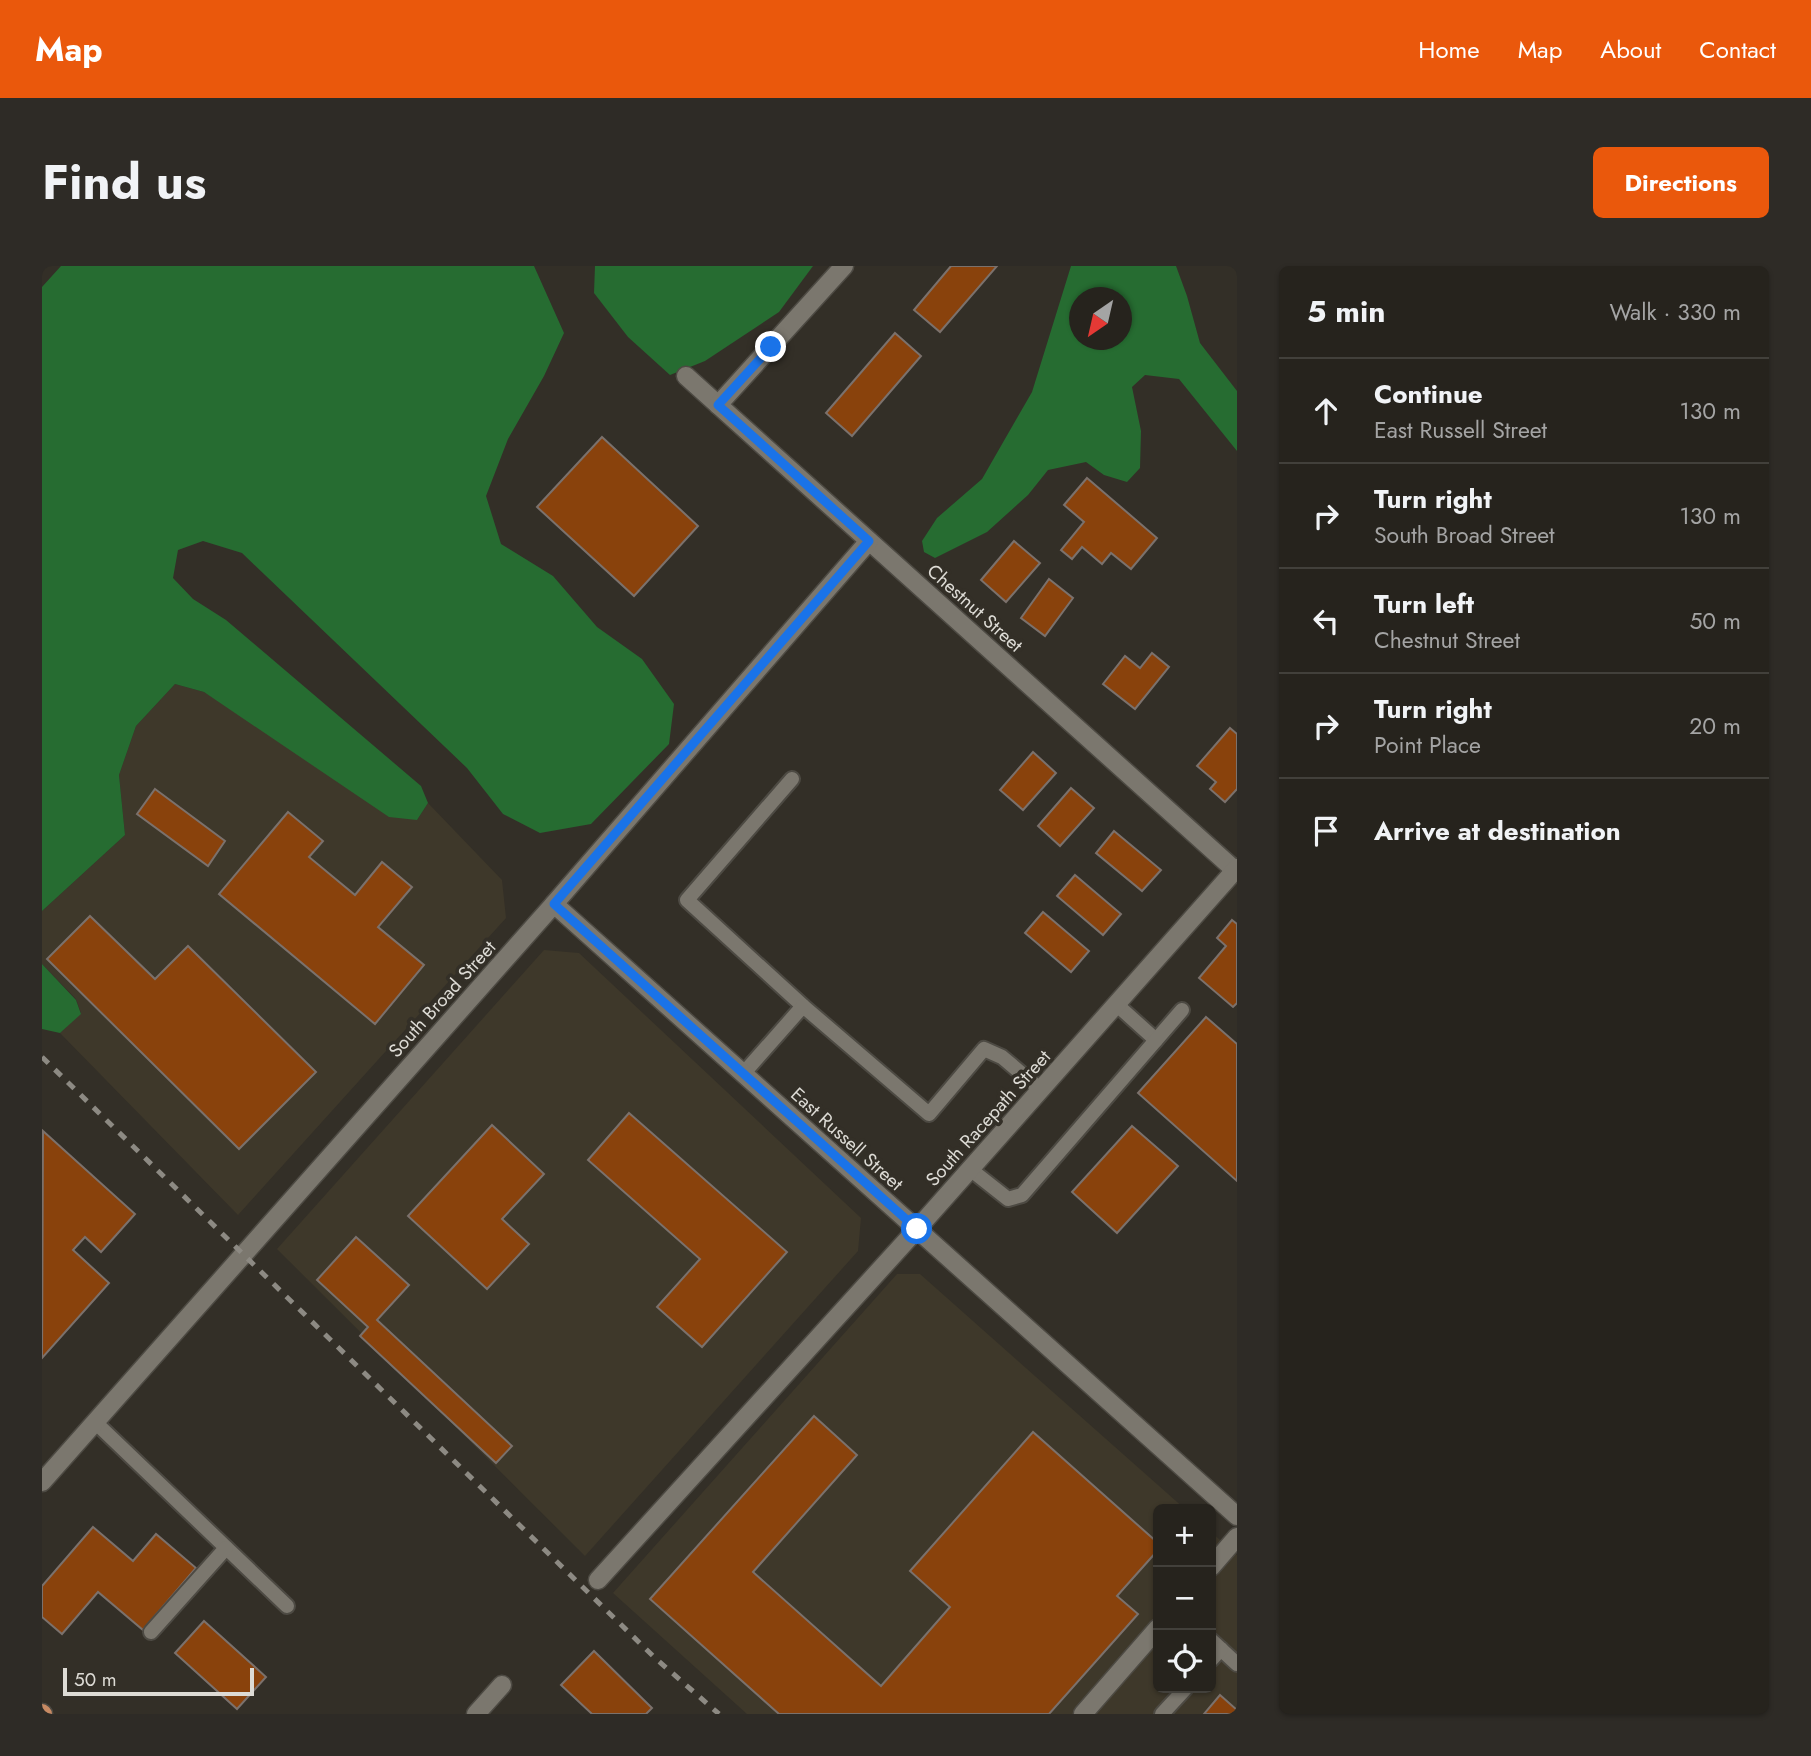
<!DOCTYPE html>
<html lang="en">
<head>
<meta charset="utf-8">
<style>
	body { margin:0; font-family:Jost,sans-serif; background:#2e2b26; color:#f1f3f6 }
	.controls { position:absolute; right:21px; bottom:21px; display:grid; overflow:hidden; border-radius:10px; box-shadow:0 2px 5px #0004 }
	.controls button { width:63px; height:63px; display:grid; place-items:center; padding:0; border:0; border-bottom:2px solid #42403b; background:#26231d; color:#f1f3f6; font:35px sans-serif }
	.compass { position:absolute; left:1027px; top:21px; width:63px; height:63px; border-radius:50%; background:#26231d; box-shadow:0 2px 5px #0004; rotate:214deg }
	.scale { position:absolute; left:21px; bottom:18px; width:191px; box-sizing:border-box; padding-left:7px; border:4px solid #dddbd5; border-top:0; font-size:19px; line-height:24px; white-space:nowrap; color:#dddbd5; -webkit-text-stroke:5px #332f27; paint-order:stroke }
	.stop { position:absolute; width:21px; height:21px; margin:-16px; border:5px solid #1a73e8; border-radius:50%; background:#fff }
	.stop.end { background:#1a73e8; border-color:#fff; box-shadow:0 2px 7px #0008 }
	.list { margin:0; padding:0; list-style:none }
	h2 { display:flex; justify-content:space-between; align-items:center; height:91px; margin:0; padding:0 28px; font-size:30px }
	h2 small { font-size:23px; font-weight:400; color:#a4a4a4 }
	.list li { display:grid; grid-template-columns:46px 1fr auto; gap:21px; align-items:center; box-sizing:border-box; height:105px; padding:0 28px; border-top:2px solid #42403b }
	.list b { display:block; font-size:26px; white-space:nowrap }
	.list p { margin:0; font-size:23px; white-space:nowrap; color:#a4a4a4 }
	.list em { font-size:23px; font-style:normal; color:#a4a4a4 }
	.icon { flex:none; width:38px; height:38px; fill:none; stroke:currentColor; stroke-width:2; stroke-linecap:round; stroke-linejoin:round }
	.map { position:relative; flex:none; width:1195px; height:1448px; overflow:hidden; border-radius:10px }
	header { display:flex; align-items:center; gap:42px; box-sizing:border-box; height:98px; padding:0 35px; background:#ea580c; color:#fff }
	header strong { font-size:33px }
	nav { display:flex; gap:38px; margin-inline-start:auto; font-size:24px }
	.intro { display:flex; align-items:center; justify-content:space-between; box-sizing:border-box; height:168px; padding:0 42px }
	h1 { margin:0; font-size:49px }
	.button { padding:18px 32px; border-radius:10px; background:#ea580c; color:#fff; font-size:24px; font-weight:700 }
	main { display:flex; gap:42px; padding:0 42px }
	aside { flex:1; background:#26231d; border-radius:10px; box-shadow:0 2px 5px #0004 }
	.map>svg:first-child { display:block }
</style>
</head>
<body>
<header>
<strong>Map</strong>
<nav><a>Home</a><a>Map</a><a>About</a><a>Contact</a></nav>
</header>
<div class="intro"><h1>Find us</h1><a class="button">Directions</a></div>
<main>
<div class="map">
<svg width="1195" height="1448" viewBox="0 0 1195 1448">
	<rect width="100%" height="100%" fill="#332f27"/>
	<g fill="#3e382a">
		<polygon points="133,418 162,426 375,554 386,537 460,614 464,652 196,949 18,767 39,747 34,733 0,698 0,645 83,569 77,509 94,460"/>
		<polygon points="502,684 537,687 819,952 816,985 543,1290 235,983"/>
		<polygon points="855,1008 878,1008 1143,1243 1116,1243 1116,1422 1169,1422 1169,1266 1195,1289 1195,1448 705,1448 571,1327"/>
	</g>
	<g fill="#266c31" fill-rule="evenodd">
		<polygon points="19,0 492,0 522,67 502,110 466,173 444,230 459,278 511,310 555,361 600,393 632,438 627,478 549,558 498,567 461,548 425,502 200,287 161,275 136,284 131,312 151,333 184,354 379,520 386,537 375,554 347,551 162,426 133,418 94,460 77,509 83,569 0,645 0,21"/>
		<polygon points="553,0 771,0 737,46 663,95 628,109 586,71 552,27"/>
		<path d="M1029,0H1134L1145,30L1158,77L1195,125V185L1137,113L1103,109L1090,121L1099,165L1098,202L1085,216L1062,209L1044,196L1006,204L986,229L945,266L893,292L882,286L880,275L895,252L940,213L990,126ZM1038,32H1080V74H1038Z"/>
		<polygon points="0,698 34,734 39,748 18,767 0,763"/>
	</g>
	<g fill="#89420c" stroke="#7b716c" stroke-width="2">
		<polygon points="909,0 955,0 898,66 872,44"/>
		<polygon points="853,67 879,90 810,170 784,147"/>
		<polygon points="560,171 656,260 592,330 495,241"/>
		<polygon points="1045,212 1115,272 1089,303 1069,287 1060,298 1040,281 1030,293 1019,284 1042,256 1022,239"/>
		<polygon points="972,275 998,297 964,336 939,314"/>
		<polygon points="1007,313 1031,332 1003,370 979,352"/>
		<polygon points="1110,387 1127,401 1093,443 1061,418 1083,390 1098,402"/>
		<polygon points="1188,462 1195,468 1195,523 1183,536 1168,523 1174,516 1155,500"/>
		<polygon points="991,486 1014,507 981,544 958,524"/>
		<polygon points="1029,522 1052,542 1018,580 996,560"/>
		<polygon points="113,523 183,575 166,600 95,548"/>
		<polygon points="246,546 281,575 267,591 313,629 340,596 370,621 336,661 382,699 333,758 177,628"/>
		<polygon points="1072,565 1119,604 1100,625 1054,587"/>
		<polygon points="1033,609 1079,648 1061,669 1015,630"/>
		<polygon points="1001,646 1047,685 1029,706 983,667"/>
		<polygon points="48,650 113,713 146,680 274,806 197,883 5,693"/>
		<polygon points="1190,654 1195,658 1195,737 1191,741 1157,712 1184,680 1175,672"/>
		<polygon points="1164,751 1195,778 1195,915 1096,827"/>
		<polygon points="587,847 745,986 660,1081 615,1041 658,993 546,894"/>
		<polygon points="450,859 502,908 460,953 487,978 445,1023 366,950"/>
		<polygon points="1090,860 1136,900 1075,967 1030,926"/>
		<polygon points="1,865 93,948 59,986 43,971 31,984 67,1017 0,1092"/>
		<polygon points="314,971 367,1019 335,1054 470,1180 454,1197 318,1070 326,1061 275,1014"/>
		<polygon points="772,1150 815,1189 711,1306 839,1420 908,1341 868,1305 991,1166 1116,1277 1116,1284 1075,1330 1096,1348 1007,1448 737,1448 608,1333"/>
		<polygon points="51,1261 91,1295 114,1268 154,1302 101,1364 56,1326 20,1368 0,1351 0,1320"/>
		<polygon points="162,1355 224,1411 195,1443 133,1387"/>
		<polygon points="552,1385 610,1442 604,1448 550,1448 519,1419"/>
		<polygon points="1178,1429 1195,1444 1195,1448 1162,1448"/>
	</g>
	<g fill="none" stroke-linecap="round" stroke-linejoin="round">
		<defs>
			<g id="lane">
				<polyline points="750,513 645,634 761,740"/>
				<polyline points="1074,738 1114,774"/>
				<polyline points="701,808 761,740 887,848 942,783 960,791 999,824"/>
				<polyline points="928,903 966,933 980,929 1140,744"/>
				<polyline points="53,1156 245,1340"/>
				<polyline points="109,1366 184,1282"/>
				<polyline points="1169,1374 1195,1398"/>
				<polyline points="1169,1394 1179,1383"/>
				<polyline points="1120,1448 1144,1422"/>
			</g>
			<g id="street">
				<polyline points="644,110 1195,606"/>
				<polyline points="676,139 802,0"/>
				<polyline points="512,638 827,275"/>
				<polyline points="1169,1301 1195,1271"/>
				<polyline points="556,1314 875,963 1195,602"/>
				<polyline points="434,1448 460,1419"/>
				<polyline points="1041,1448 1116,1362"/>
			</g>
			<polyline id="secondary" points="0,1216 512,638 1195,1250"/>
			<polyline id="primary" points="0,1447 1,1448"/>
		</defs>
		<use href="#lane" stroke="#4d4a43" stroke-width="18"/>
		<use href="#street" stroke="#4d4a43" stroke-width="21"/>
		<use href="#secondary" stroke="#4d4a43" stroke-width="21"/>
		<use href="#primary" stroke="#4d4a43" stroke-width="21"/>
		<use href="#lane" stroke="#7b776e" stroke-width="14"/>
		<use href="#street" stroke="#7b776e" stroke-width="18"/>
		<use href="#secondary" stroke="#7b776e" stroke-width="18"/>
		<use href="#primary" stroke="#c88a63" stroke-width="18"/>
		<polyline stroke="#8d8a83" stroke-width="5" stroke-dasharray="9 9" stroke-linecap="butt" points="0,791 612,1391 677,1448"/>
	</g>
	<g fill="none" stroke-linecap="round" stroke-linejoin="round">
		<polyline stroke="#1a73e8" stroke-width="9" points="729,81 676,139 827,275 512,638 875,963"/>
	</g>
	<g text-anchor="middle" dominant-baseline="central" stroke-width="7" stroke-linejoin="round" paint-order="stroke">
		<g font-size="19" fill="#dddbd5" stroke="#332f27">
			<text transform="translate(933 342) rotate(42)">Chestnut Street</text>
			<text transform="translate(400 733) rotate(-48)">South Broad Street</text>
			<text transform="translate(946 852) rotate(-48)">South Racepath Street</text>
			<text transform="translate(805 873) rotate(42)">East Russell Street</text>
		</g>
	</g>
</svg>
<div class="controls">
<button>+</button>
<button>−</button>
<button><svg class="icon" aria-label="locate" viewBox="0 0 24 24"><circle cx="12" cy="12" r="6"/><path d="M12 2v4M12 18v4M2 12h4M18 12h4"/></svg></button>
</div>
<svg class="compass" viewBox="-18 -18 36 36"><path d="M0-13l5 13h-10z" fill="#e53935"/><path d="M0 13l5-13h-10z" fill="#a4a4a4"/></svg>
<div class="scale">50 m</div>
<div class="stop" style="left:875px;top:963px"></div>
<div class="stop end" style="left:729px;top:81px"></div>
</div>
<aside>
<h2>5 min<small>Walk · 330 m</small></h2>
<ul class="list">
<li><svg class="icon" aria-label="ahead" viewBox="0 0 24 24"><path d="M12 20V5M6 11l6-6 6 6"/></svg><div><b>Continue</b><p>East Russell Street</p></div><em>130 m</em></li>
<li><svg class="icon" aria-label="right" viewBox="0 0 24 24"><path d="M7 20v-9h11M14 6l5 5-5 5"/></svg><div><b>Turn right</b><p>South Broad Street</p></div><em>130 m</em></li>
<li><svg class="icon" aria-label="left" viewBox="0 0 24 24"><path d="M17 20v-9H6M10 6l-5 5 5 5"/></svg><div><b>Turn left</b><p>Chestnut Street</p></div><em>50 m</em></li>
<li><svg class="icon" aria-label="right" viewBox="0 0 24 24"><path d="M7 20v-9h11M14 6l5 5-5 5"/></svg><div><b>Turn right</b><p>Point Place</p></div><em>20 m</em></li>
<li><svg class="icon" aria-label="arrive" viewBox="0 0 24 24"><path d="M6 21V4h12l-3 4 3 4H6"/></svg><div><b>Arrive at destination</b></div></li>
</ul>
</aside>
</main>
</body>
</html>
